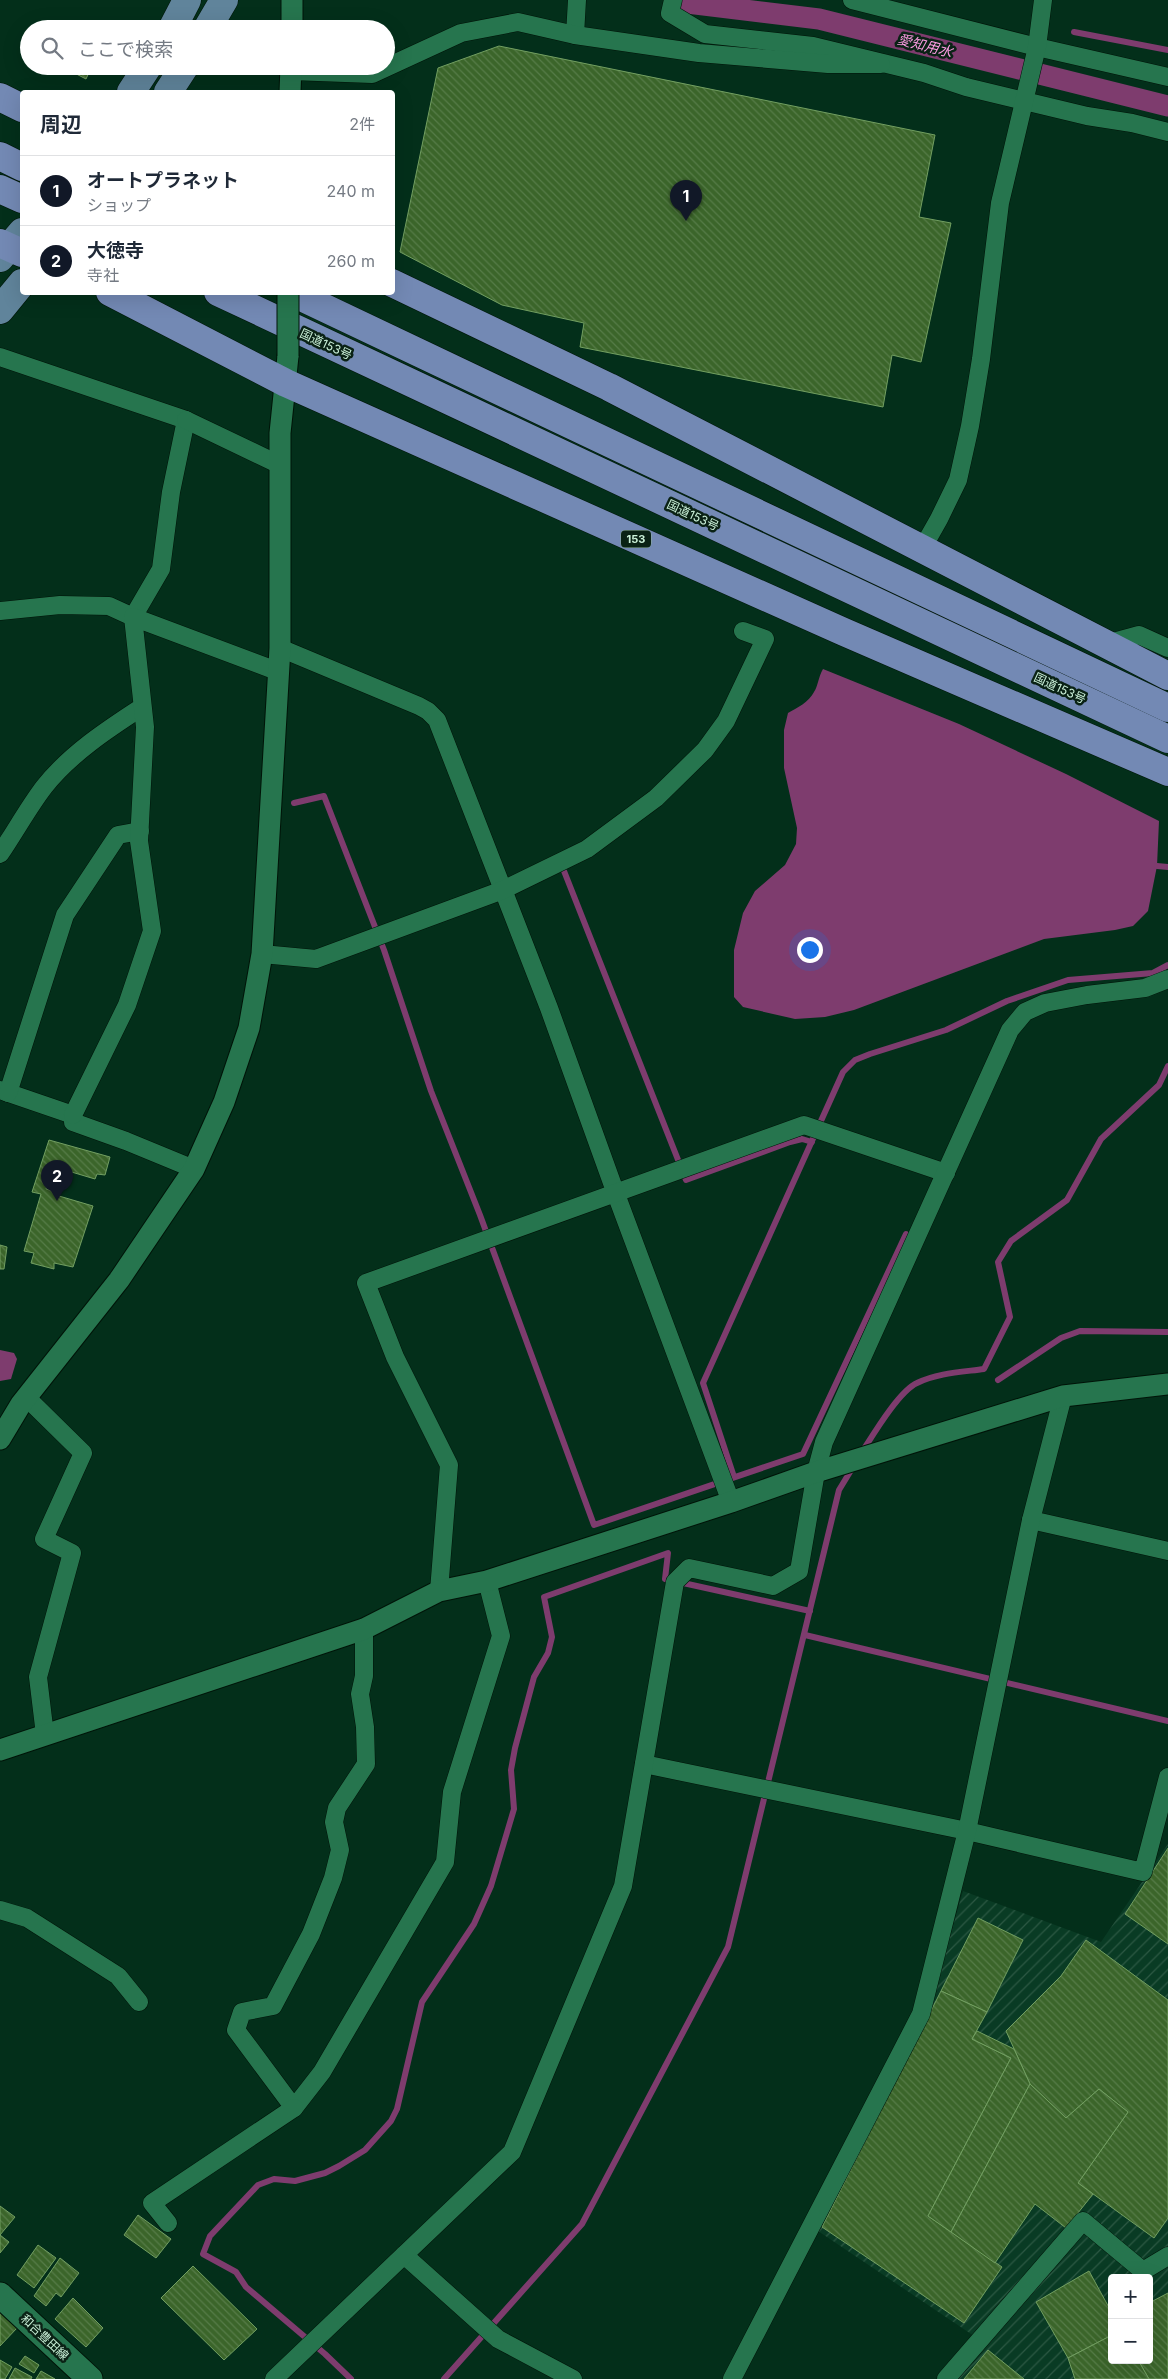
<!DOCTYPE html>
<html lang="ja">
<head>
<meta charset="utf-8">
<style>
	body { margin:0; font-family:Inter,"Noto Sans JP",sans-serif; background:#f6f6f7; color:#1f2937 }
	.controls { position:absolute; right:15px; bottom:15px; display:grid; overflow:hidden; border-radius:5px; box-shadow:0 5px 20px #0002 }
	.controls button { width:45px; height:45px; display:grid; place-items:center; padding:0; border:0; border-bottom:1px solid #e0e1e3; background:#fff; color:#1f2937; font:25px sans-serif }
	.you { position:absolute; left:809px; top:949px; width:18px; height:18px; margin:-12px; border:4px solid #fff; border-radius:50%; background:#1a73e8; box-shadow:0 0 0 8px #1a73e833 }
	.badge { display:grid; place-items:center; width:32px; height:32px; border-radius:50%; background:#111827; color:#fff; font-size:16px; font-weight:700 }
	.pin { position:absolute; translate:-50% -41px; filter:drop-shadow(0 1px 2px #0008) }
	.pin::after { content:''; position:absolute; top:26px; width:18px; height:15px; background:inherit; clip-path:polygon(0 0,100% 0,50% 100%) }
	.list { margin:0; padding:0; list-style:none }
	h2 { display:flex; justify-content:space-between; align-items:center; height:65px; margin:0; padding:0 20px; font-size:21px }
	h2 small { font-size:16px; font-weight:400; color:#747a83 }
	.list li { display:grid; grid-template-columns:32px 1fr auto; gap:15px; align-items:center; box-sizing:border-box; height:70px; padding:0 20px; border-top:1px solid #e0e1e3 }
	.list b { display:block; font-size:19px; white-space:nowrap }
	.list p { margin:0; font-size:16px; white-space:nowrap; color:#747a83 }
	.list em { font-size:16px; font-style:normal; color:#747a83 }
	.icon { flex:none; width:28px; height:28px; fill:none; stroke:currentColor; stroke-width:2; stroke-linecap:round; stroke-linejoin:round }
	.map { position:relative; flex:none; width:1168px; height:2379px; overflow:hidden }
	.search { position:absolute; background:#fff; box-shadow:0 5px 20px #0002; left:20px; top:20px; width:375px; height:55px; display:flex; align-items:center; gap:12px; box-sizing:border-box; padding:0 18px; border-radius:28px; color:#747a83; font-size:19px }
	.panel { position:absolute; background:#fff; box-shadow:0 5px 20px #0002; left:20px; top:90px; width:375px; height:205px; border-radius:5px }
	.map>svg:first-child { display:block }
</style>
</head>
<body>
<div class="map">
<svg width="1168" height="2379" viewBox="0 0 1168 2379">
	<defs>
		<pattern id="industrial-furrows" width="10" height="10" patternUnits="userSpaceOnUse" patternTransform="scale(1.25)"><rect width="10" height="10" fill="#093b24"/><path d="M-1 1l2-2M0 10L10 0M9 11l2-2" fill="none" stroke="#2c5843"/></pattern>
		<pattern id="building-back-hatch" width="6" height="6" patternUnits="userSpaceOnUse" patternTransform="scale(1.25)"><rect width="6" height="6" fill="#3b652a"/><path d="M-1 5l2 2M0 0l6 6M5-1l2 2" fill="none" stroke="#567c48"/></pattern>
	</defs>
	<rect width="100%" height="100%" fill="#032f1a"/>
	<path fill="url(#industrial-furrows)" fill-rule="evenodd" d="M1168,1844V2379H951L983,2342L818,2231L929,2010L963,1891L1101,1942ZM1112,2278H1149V2360H1112Z"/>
	<g fill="#7e3c6e">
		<path d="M823,669L959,724L1066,774L1159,821L1157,866L1148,911L1133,926L1115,930L1044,939L854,1010L825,1017L795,1019L743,1007L734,997V950L743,913L755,891L785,865L796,844L797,828L784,768V730L788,713C797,708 809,702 814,692C818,686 818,678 823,669Z"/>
		<polygon points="0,1350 14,1353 17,1359 11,1379 0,1381"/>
	</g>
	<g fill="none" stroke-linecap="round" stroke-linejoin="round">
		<g stroke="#7e3c6e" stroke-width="6">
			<polyline points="1074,32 1168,50"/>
			<polyline points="294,803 324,796 384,950 431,1091 480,1215 594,1525 803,1454 906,1234"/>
			<polyline points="1157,866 1168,867"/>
			<polyline points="564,871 686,1180 790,1142 802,1139 812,1142"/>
			<polyline points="998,1380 1061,1338 1080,1331 1168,1332"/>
			<path d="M862,1452C873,1435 899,1391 917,1383C937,1373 962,1372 984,1369L1010,1317L998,1262L1011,1241L1067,1200L1101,1139L1159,1085L1168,1066"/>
			<polyline points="734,1477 703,1383 843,1072 855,1060 870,1054 946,1030 1007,1001 1068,980 1153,973 1168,965"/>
			<polyline points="805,1635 1168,1721"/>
			<polyline points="351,2379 325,2354 246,2287 236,2272 203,2254 210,2236 258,2185 274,2179 295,2181 325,2173 339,2166 365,2150 391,2121 397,2109 422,2002 474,1924 491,1886 514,1809 511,1770 515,1748 534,1677 548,1653 552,1637 544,1597 668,1553 665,1579 810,1611"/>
			<polyline points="444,2379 582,2224 728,1947 839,1490 853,1467"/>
		</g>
		<polyline stroke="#7e3c6e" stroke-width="21" points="679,2 819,19 1168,106"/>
	</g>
	<g fill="url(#building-back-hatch)" stroke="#729f61">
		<polygon points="46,22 60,29 42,29"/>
		<polygon points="499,46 935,135 919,217 951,223 921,362 892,355 883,407 580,347 584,323 502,305 400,252 438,68"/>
		<polygon points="61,66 92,66 86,79"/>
		<polygon points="49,1140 110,1157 105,1175 97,1174 95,1179 48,1165 44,1184 47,1185 46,1189 59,1193 59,1196 93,1206 73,1267 54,1263 54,1269 31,1263 34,1253 24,1251 41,1194 32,1192"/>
		<polygon points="0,1245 7,1247 4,1269 0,1269"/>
		<polygon points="1168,1848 1168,1944 1125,1914"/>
		<polygon points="978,1918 1023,1940 987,2012 941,1991"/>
		<polygon points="1086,1940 1168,2000 1168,2218 1154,2238 1078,2183 1128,2112 1099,2089 1066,2118 1030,2084 1006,2031 1061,1976"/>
		<polygon points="941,1991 987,2012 972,2039 1011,2058 928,2216 1002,2267 964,2323 822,2227"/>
		<polygon points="977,2031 1014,2049 1030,2084 951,2232 928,2216 1011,2058 972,2039"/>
		<polygon points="1030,2084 1066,2118 1099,2089 1128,2112 1078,2183 1093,2194 1066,2228 1035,2204 995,2263 951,2232"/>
		<polygon points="0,2206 15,2217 0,2235 9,2242 0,2253"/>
		<polygon points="138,2215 171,2239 156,2258 124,2235"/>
		<polygon points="38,2245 56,2258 34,2288 17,2275"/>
		<polygon points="60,2258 79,2273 61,2297 56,2293 46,2306 34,2296"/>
		<polygon points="193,2266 257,2329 224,2360 161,2298"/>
		<polygon points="1089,2271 1112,2313 1112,2335 1068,2358 1036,2302"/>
		<polygon points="1168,2293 1168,2379 1149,2379 1138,2360 1149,2360 1149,2303"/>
		<polygon points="73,2298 103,2328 86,2347 55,2319"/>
		<polygon points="0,2312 17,2328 0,2346"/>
		<polygon points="1112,2335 1112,2360 1138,2360 1149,2379 1075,2379 1068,2358"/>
		<polygon points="988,2350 1024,2379 964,2379"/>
		<polygon points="25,2356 39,2365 34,2373 19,2364"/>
		<polygon points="0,2360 12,2367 5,2379 0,2379"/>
		<polygon points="15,2368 32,2377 31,2379 9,2379"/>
		<polygon points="41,2371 55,2379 36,2379"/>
	</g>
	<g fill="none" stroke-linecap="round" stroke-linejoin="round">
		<defs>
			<g id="minor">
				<polyline points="673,0 670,13 705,34 813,46 924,73 966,87 1087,116 1132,123 1168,132"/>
				<polyline points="852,0 1037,47 1168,77"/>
				<polyline points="575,35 577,0"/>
				<polyline points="291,71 372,74 461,33 518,22 575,35 699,53 828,64 881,64"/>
				<polyline points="0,357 186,420 171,492 161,569 133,617 109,606 60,605 0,611"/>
				<polyline points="186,420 280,465"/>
				<polyline points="922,549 939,519 958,480 970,426 981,359 1000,203 1037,47 1043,0"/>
				<polyline points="1106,644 1139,635 1168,648"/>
				<polyline points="280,648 419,706 428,711 437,720 549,1008 616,1194 731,1502"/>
				<path d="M0,854C15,832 28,808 44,787C70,754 108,729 142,707"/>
				<polyline points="262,954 316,959 503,890 587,849 656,798 705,750 726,721 765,639 743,631"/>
				<polyline points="0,1090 73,1115 73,1122 126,1141 194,1169"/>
				<polyline points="8,1093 65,915 118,835 140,831"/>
				<polyline points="73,1115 127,1005 152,931 139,841 145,727 133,617 277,671"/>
				<polyline points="26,1397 83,1453 44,1539 72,1553 38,1677 45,1735"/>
				<polyline points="1031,1520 1168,1551"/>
				<polyline points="439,1591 449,1465 395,1357 366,1283 804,1125 946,1173"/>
				<polyline points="364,1629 364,1676 360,1694 365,1727 366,1764 337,1808 334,1822 340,1850 333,1878 311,1934 273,2006 242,2012 236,2030 294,2108 322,2072 445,1862 452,1792 501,1636 487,1581"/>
				<polyline points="644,1764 967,1831 1143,1872 1168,1777"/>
				<polyline points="0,1910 27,1918 118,1976 139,2002"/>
				<polyline points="168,2223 152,2203 294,2108"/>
				<polyline points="404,2255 498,2339 573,2379"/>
				<polyline points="274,2379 512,2152 623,1886 675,1582 689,1568 773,1586 799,1571 816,1472 824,1442 1010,1030 1025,1012 1045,1003 1087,995 1145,988 1168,979"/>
				<polyline points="732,2379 921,2014 967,1831 1031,1520 1063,1396"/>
				<polyline points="946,2379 1083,2221 1143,2271 1168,2256"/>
			</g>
			<g id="tertiary">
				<polyline points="292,29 292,0"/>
				<polyline points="290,92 291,66"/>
				<polyline points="0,1439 21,1404 119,1280 194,1169 224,1102 249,1028 262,954 280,648 280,433 288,356"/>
				<polyline points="0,1750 364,1629 439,1591 487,1581 731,1502 816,1472 1063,1396 1168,1384"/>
			</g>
			<polyline id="secondary" points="0,2295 90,2379"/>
			<g id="primary">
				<polyline points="172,29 187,0"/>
				<polyline points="207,29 224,0"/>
				<polyline points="131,92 148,66"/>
				<polyline points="168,92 185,66"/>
				<polyline points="0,258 22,232"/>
				<polyline points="0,310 22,283"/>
			</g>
			<g id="trunk">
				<polyline points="0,97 22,108"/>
				<polyline points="0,156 22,167"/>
				<polyline points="0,189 22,199"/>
				<polyline points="0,243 22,253"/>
				<polyline points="392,283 609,387 1168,676"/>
				<polyline points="110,292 286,383 844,632 1168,772"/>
				<polyline points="218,292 1168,739"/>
				<polyline points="291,292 1168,708"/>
			</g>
		</defs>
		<use href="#minor" stroke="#001408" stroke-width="19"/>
		<use href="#tertiary" stroke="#001408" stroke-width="23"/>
		<use href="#secondary" stroke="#001408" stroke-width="27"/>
		<use href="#primary" stroke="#001408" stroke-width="29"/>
		<use href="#trunk" stroke="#001408" stroke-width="29"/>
		<use href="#minor" stroke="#26754e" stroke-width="18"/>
		<use href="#tertiary" stroke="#26754e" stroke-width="21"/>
		<use href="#secondary" stroke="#26754e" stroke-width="25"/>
		<use href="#primary" stroke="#60849b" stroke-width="28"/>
		<use href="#trunk" stroke="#7389b4" stroke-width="28"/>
		<defs>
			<polyline id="tertiary-bridge" points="288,292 288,356"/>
		</defs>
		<use href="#tertiary-bridge" stroke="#001408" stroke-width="23" stroke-linecap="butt"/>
		<use href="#tertiary-bridge" stroke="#26754e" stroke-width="21"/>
	</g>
	<g text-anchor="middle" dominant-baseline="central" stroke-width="5" stroke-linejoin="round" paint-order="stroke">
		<rect fill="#0a2215" stroke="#91b39e" stroke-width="1" x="621" y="530.5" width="30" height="17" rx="4"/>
		<g font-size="11" font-weight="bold" fill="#cbf1d9">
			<text x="636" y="539">153</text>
		</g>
		<g font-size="12" fill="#cbf1d9" stroke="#0a2215">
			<text transform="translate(326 344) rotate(25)">国道153号</text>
			<text transform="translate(693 515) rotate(25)">国道153号</text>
			<text transform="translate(1060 688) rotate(25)">国道153号</text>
			<text transform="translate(45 2337) rotate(43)">和合豊田線</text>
		</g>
		<g font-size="14" font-style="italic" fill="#fa9ae0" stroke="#0a2215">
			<text transform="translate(925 45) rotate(14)">愛知用水</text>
		</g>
	</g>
</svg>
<div class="controls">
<button>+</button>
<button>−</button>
</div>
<div class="you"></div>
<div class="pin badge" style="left:686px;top:221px">1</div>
<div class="pin badge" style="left:57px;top:1201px">2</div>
<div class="search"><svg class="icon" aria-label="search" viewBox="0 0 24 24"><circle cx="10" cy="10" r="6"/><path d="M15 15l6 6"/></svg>ここで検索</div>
<section class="panel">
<h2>周辺<small>2件</small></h2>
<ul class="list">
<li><span class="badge">1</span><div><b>オートプラネット</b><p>ショップ</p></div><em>240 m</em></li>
<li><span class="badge">2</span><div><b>大徳寺</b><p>寺社</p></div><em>260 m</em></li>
</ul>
</section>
</div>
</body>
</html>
